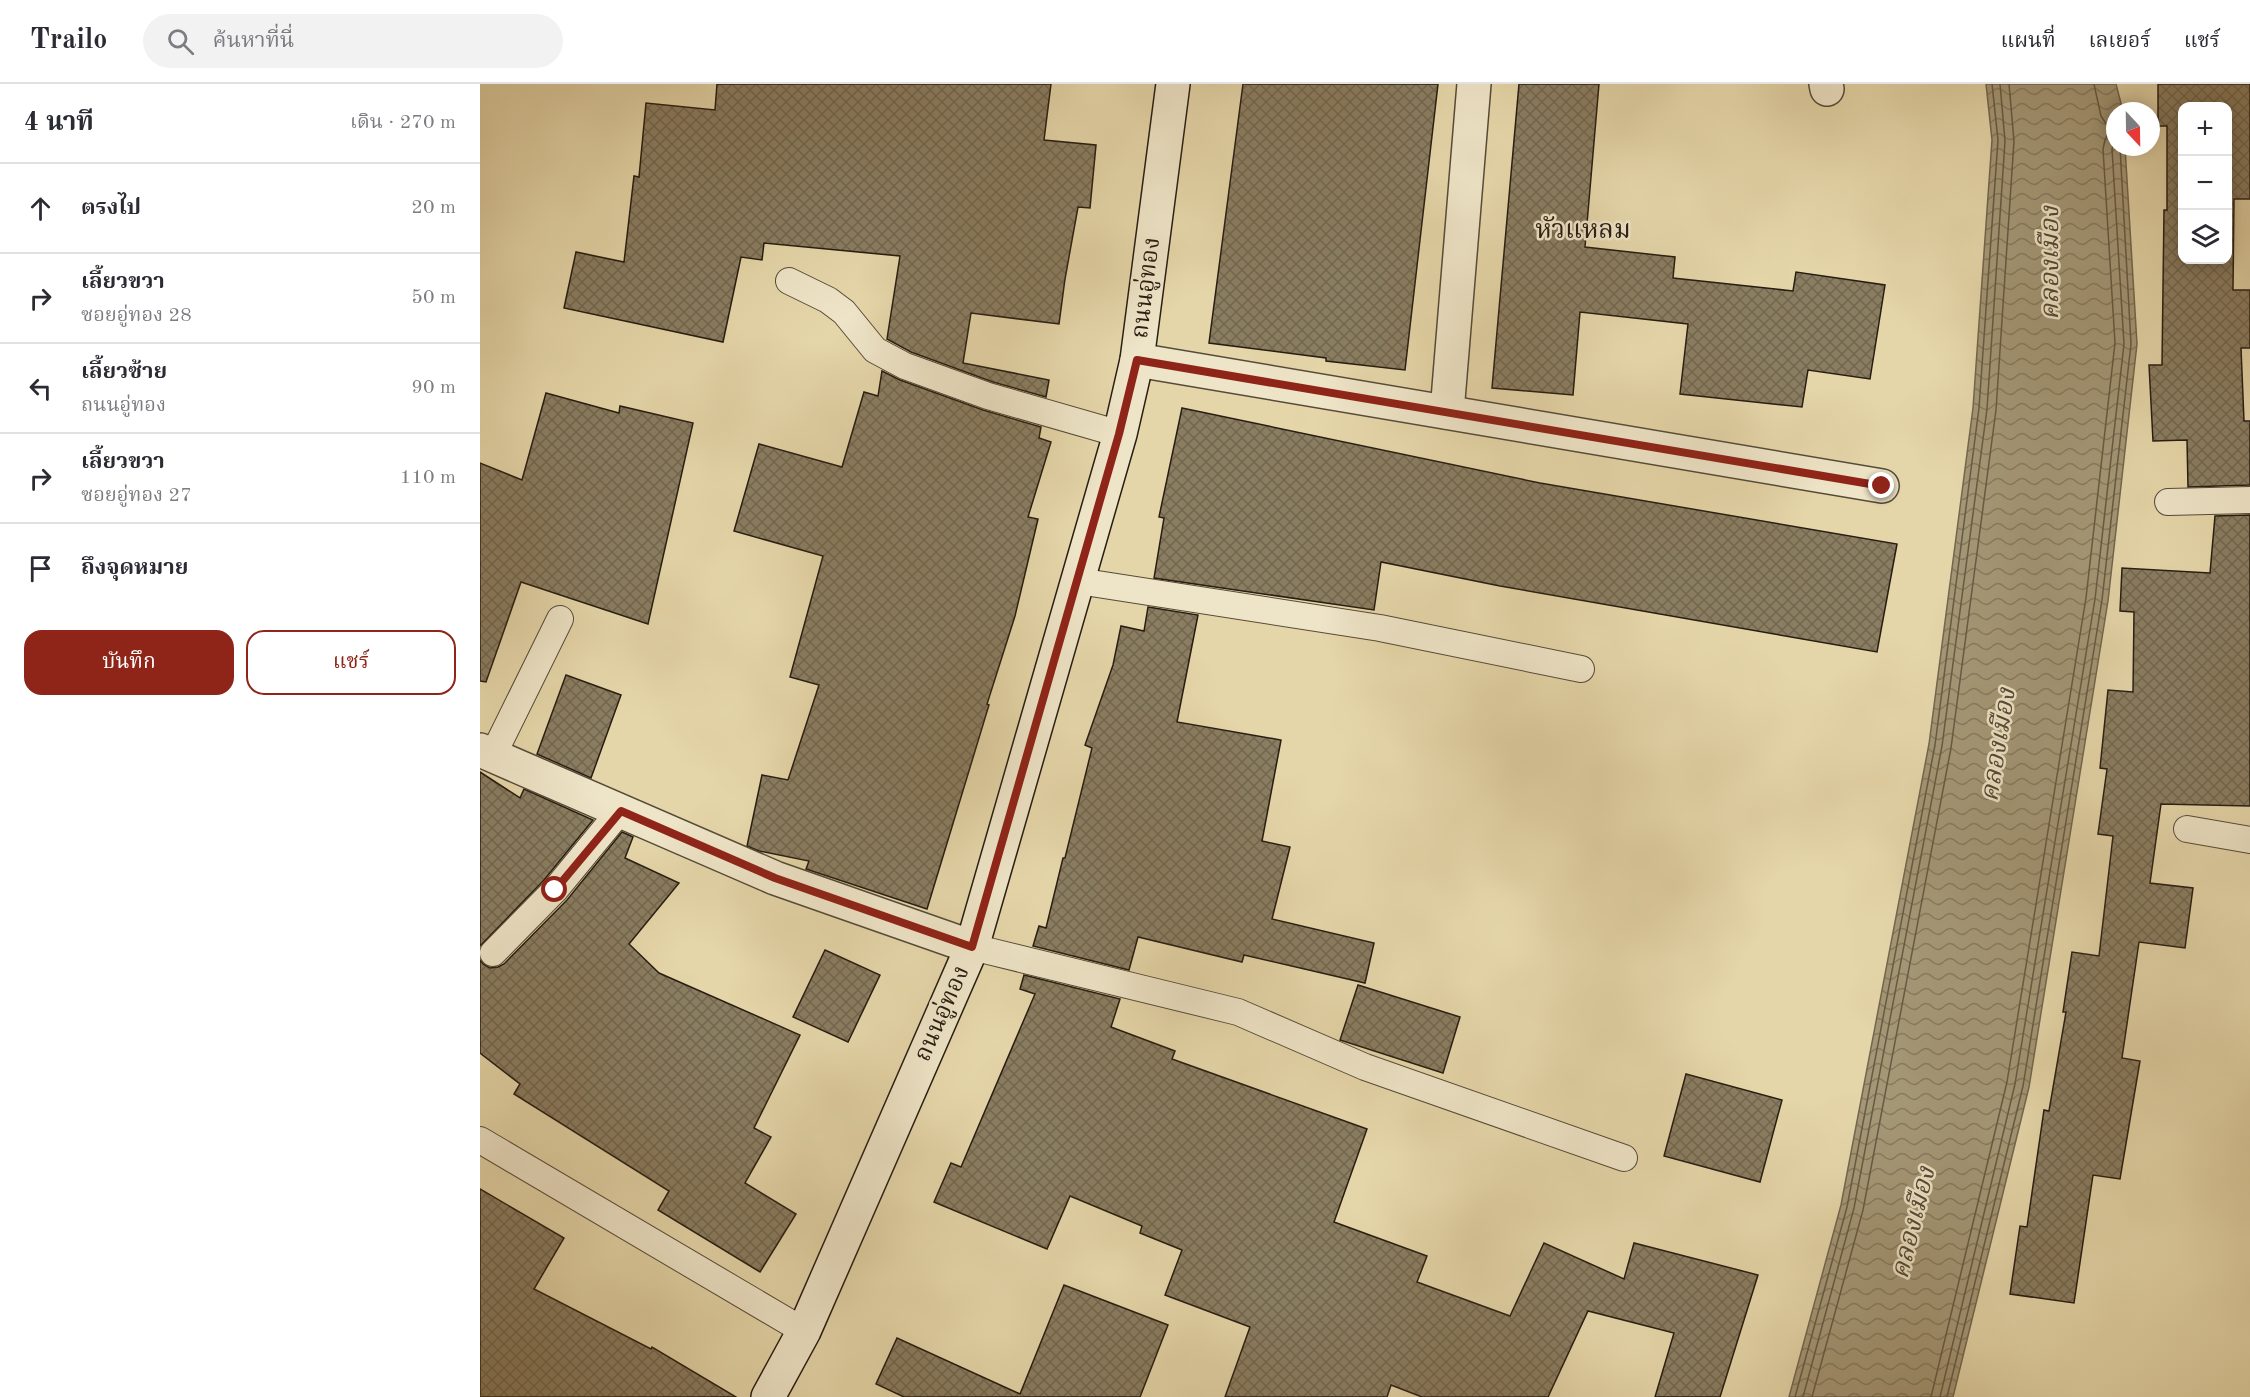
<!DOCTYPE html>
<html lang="th">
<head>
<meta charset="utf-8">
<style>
	body { margin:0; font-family:"Old Standard TT","Noto Serif Thai",serif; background:#f2f2f3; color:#2b2b33 }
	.controls { position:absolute; right:18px; top:18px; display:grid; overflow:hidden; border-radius:12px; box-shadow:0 3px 15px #0003 }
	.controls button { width:54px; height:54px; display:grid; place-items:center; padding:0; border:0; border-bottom:2px solid #e1e1e2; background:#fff; color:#2b2b33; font:30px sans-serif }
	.compass { position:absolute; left:1626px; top:18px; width:54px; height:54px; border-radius:50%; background:#fff; box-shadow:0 3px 15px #0003; rotate:158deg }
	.stop { position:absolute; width:18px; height:18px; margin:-14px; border:4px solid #8f2418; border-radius:50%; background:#fff }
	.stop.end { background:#8f2418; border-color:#fff; box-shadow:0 2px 6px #0008 }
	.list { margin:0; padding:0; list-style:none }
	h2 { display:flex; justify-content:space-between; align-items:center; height:78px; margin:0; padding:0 24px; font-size:26px }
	h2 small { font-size:20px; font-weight:400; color:#7c7c81 }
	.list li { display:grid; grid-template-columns:39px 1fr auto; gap:18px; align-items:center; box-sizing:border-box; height:90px; padding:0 24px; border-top:2px solid #e1e1e2 }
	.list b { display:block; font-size:22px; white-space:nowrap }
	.list p { margin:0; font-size:20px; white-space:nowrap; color:#7c7c81 }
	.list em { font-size:20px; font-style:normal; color:#7c7c81 }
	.actions { display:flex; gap:12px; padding:18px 24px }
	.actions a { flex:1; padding:14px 0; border:2px solid #8f2418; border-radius:18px; text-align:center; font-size:21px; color:#8f2418 }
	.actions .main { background:#8f2418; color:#fff }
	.icon { flex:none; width:33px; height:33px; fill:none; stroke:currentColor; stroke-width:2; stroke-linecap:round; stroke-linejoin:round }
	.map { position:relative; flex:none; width:1770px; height:1313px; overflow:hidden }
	header { display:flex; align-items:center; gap:36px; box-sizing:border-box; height:84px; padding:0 30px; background:#fff; border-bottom:2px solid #e1e1e2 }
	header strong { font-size:28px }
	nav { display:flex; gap:33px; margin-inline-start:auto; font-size:21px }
	.search { width:420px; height:54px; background:#f2f2f3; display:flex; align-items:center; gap:15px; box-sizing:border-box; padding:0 21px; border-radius:33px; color:#7c7c81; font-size:22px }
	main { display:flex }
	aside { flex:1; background:#fff }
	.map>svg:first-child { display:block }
</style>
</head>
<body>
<header>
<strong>Trailo</strong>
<div class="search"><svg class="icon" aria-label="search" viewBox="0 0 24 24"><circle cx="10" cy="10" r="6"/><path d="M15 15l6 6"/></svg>ค้นหาที่นี่</div>
<nav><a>แผนที่</a><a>เลเยอร์</a><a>แชร์</a></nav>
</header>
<main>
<aside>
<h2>4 นาที<small>เดิน · 270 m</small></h2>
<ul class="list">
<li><svg class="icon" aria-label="ahead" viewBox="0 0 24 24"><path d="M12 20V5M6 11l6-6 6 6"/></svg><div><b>ตรงไป</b></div><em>20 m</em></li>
<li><svg class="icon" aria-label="right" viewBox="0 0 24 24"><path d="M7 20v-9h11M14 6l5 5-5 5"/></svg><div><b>เลี้ยวขวา</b><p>ซอยอู่ทอง 28</p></div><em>50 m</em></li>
<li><svg class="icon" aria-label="left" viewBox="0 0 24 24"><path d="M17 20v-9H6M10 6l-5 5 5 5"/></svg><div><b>เลี้ยวซ้าย</b><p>ถนนอู่ทอง</p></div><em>90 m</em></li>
<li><svg class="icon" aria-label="right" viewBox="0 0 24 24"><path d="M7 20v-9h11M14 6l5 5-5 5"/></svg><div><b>เลี้ยวขวา</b><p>ซอยอู่ทอง 27</p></div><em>110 m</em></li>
<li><svg class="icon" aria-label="arrive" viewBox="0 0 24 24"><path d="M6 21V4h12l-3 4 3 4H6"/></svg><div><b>ถึงจุดหมาย</b></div></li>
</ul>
<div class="actions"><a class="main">บันทึก</a><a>แชร์</a></div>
</aside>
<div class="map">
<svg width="1770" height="1313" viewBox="0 0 1770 1313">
	<defs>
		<pattern id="water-waves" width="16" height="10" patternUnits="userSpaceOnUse" patternTransform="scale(1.5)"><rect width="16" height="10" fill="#a49776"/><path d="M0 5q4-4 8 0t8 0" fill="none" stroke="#867b5f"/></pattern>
		<pattern id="building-cross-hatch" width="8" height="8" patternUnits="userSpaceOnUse" patternTransform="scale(1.5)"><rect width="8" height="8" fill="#8a7d61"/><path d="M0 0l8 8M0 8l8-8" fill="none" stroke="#71664f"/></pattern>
	</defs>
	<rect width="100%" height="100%" fill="#e5d6a9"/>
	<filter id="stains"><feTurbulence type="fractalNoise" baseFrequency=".00333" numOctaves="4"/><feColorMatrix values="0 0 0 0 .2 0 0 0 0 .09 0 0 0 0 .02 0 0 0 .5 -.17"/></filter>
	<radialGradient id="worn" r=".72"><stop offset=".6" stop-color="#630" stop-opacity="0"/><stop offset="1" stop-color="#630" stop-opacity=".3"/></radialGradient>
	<polygon fill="url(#water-waves)" stroke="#72664e" stroke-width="1.5" points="1506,0 1636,0 1643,27 1635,27 1635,63 1645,63 1657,260 1628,517 1549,1003 1473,1313 1309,1313 1361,1121 1449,660 1493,324 1512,56"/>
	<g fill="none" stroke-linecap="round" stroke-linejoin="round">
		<g stroke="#665a44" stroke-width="1.5">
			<polyline points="1315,1313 1367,1123 1455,661 1499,324 1518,56 1512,0"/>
			<polyline points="1323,1313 1374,1124 1462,662 1507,325 1525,57 1520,0"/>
			<polyline points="1332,1313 1383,1126 1471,664 1516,326 1534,57 1529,0"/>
			<polyline points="1451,1313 1527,998 1606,514 1635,259 1623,65 1625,56 1630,46 1621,32 1614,0"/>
			<polyline points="1460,1313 1535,1000 1615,515 1644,260 1632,65 1635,55"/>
			<polyline points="1467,1313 1543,1002 1622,516 1651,260 1640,63"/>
		</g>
	</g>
	<g fill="url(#building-cross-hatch)" stroke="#271d12" stroke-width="1.5" fill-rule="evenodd">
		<polygon points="237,0 571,0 564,56 616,61 610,124 598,123 585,195 579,240 491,229 483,279 569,296 566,313 513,298 431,268 407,255 420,172 284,159 282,176 261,173 243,258 84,224 96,168 144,178 154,92 159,93 166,19 235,26"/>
		<polygon points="763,0 958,0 925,286 846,277 846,274 729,259"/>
		<polygon points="1039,0 1119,0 1105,163 1195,173 1193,194 1313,207 1316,188 1405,201 1390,295 1328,286 1322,323 1200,310 1208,240 1100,228 1093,311 1012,304"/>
		<path d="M1678,0H1770V115H1754L1753,206H1770V264H1761L1764,337H1770V401L1708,403L1707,356L1673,357L1669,281H1682L1684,126H1687V42H1678ZM1702,22H1748V176H1702Z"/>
		<polygon points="402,287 420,296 503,326 561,343 559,354 571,358 548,433 558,435 535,532 507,620 509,621 447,825 326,785 329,777 279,767 267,762 282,691 308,696 339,601 310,593 343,472 254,447 279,360 362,383 384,308 398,312"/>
		<polygon points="66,309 139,329 140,322 213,339 168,540 41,498 6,598 0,597 0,379 42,396"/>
		<polygon points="702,324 1060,399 1417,460 1397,568 1020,502 901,478 894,526 674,494 684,434 679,433"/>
		<polygon points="1770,431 1770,722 1681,720 1670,799 1713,804 1705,864 1659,858 1642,974 1660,977 1640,1095 1613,1091 1594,1219 1530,1210 1540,1142 1547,1143 1564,1026 1569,1027 1586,928 1583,928 1592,868 1619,872 1633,752 1618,750 1627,685 1620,684 1628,606 1653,608 1654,528 1640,527 1642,484 1730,489 1735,432"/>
		<polygon points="668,523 718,531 697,638 801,656 782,757 810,763 792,835 894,859 885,899 764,871 762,878 658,853 649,886 553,862 559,842 566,844 583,774 585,774 612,664 605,661 633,581 641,542 664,547"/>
		<polygon points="86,591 141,611 111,694 57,670"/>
		<polygon points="0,688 40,714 44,705 113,736 64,796 0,862"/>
		<polygon points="142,748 153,753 145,774 199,799 149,860 179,889 320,951 274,1044 291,1053 265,1099 316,1130 280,1188 178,1126 189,1107 34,1010 40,1000 0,969 0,876 3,880 10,884 18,883 24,880 87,816"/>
		<polygon points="345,866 400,891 368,958 313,933"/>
		<polygon points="544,891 640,915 631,943 695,967 692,975 887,1045 854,1138 947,1172 937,1198 1030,1232 1064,1159 1144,1195 1154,1159 1278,1191 1240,1313 1175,1313 1194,1249 1108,1227 1068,1313 942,1313 911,1301 907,1313 745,1313 770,1243 685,1211 702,1166 660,1149 662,1142 590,1112 567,1165 454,1118 471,1079 481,1083 555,910 540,905"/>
		<polygon points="878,901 980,933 963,989 860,956"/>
		<polygon points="1206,990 1302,1016 1280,1098 1184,1072"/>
		<polygon points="0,1105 84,1154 54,1205 171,1265 172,1263 256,1313 0,1313"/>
		<polygon points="584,1201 688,1241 660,1313 424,1313 396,1300 417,1254 540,1310"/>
	</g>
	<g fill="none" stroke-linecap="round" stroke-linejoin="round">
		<defs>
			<g id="service">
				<polyline points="309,197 348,216 364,228 395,266 425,282 508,312 640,350"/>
				<polyline points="1688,418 1770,416"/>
				<polyline points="598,497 900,544 1101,585"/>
				<polyline points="13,671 80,535"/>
				<polyline points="1707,745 1770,756"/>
				<polyline points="492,863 758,928 885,983 1144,1074"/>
				<polyline points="13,869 75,806 140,727"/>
				<polyline points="0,1056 324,1247"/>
			</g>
			<g id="minor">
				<polyline points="1346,0 1347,5"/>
				<polyline points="657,276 1402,402"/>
				<polyline points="967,328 994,0"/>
				<polyline points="0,666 295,794 492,863"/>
			</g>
			<polyline id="secondary" points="288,1313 324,1247 492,863 640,350 657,276 693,0"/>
		</defs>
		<use href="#service" stroke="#564b38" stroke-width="28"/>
		<use href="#minor" stroke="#564b38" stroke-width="36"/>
		<use href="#secondary" stroke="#271d12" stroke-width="36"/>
		<use href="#service" stroke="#eee4c7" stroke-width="26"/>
		<use href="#minor" stroke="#eee4c7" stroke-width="33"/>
		<use href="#secondary" stroke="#eee4c7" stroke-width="33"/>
	</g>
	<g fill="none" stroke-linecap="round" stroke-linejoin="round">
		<polyline stroke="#8f2418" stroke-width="8" points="75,806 141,727 295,794 492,863 639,350 657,276 1402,402"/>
	</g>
	<g text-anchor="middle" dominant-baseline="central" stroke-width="5" stroke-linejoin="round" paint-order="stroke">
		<g font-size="24" fill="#271d12" stroke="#eee4c7">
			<text transform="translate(667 204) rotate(-83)">ถนนอู่ทอง</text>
			<text transform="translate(463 930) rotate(-66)">ถนนอู่ทอง</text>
		</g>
		<g font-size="26" fill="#271d12" stroke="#eee4c7">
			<text x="1103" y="147">หัวแหลม</text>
		</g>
		<g font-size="26" font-style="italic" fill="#534835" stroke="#eee4c7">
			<text transform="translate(1571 179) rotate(-90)">คลองเมือง</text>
			<text transform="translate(1519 661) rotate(-81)">คลองเมือง</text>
			<text transform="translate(1434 1139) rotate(-76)">คลองเมือง</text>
		</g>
	</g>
	<rect width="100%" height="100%" filter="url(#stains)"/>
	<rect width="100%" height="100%" fill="url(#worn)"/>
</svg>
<div class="controls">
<button>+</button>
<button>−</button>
<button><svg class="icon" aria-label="layers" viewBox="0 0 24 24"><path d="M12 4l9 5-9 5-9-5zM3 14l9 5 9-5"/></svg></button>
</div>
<svg class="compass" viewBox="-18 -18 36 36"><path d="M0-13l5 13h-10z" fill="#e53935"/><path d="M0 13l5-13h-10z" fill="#7c7c81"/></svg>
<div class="stop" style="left:75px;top:806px"></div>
<div class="stop end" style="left:1402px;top:402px"></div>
</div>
</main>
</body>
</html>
